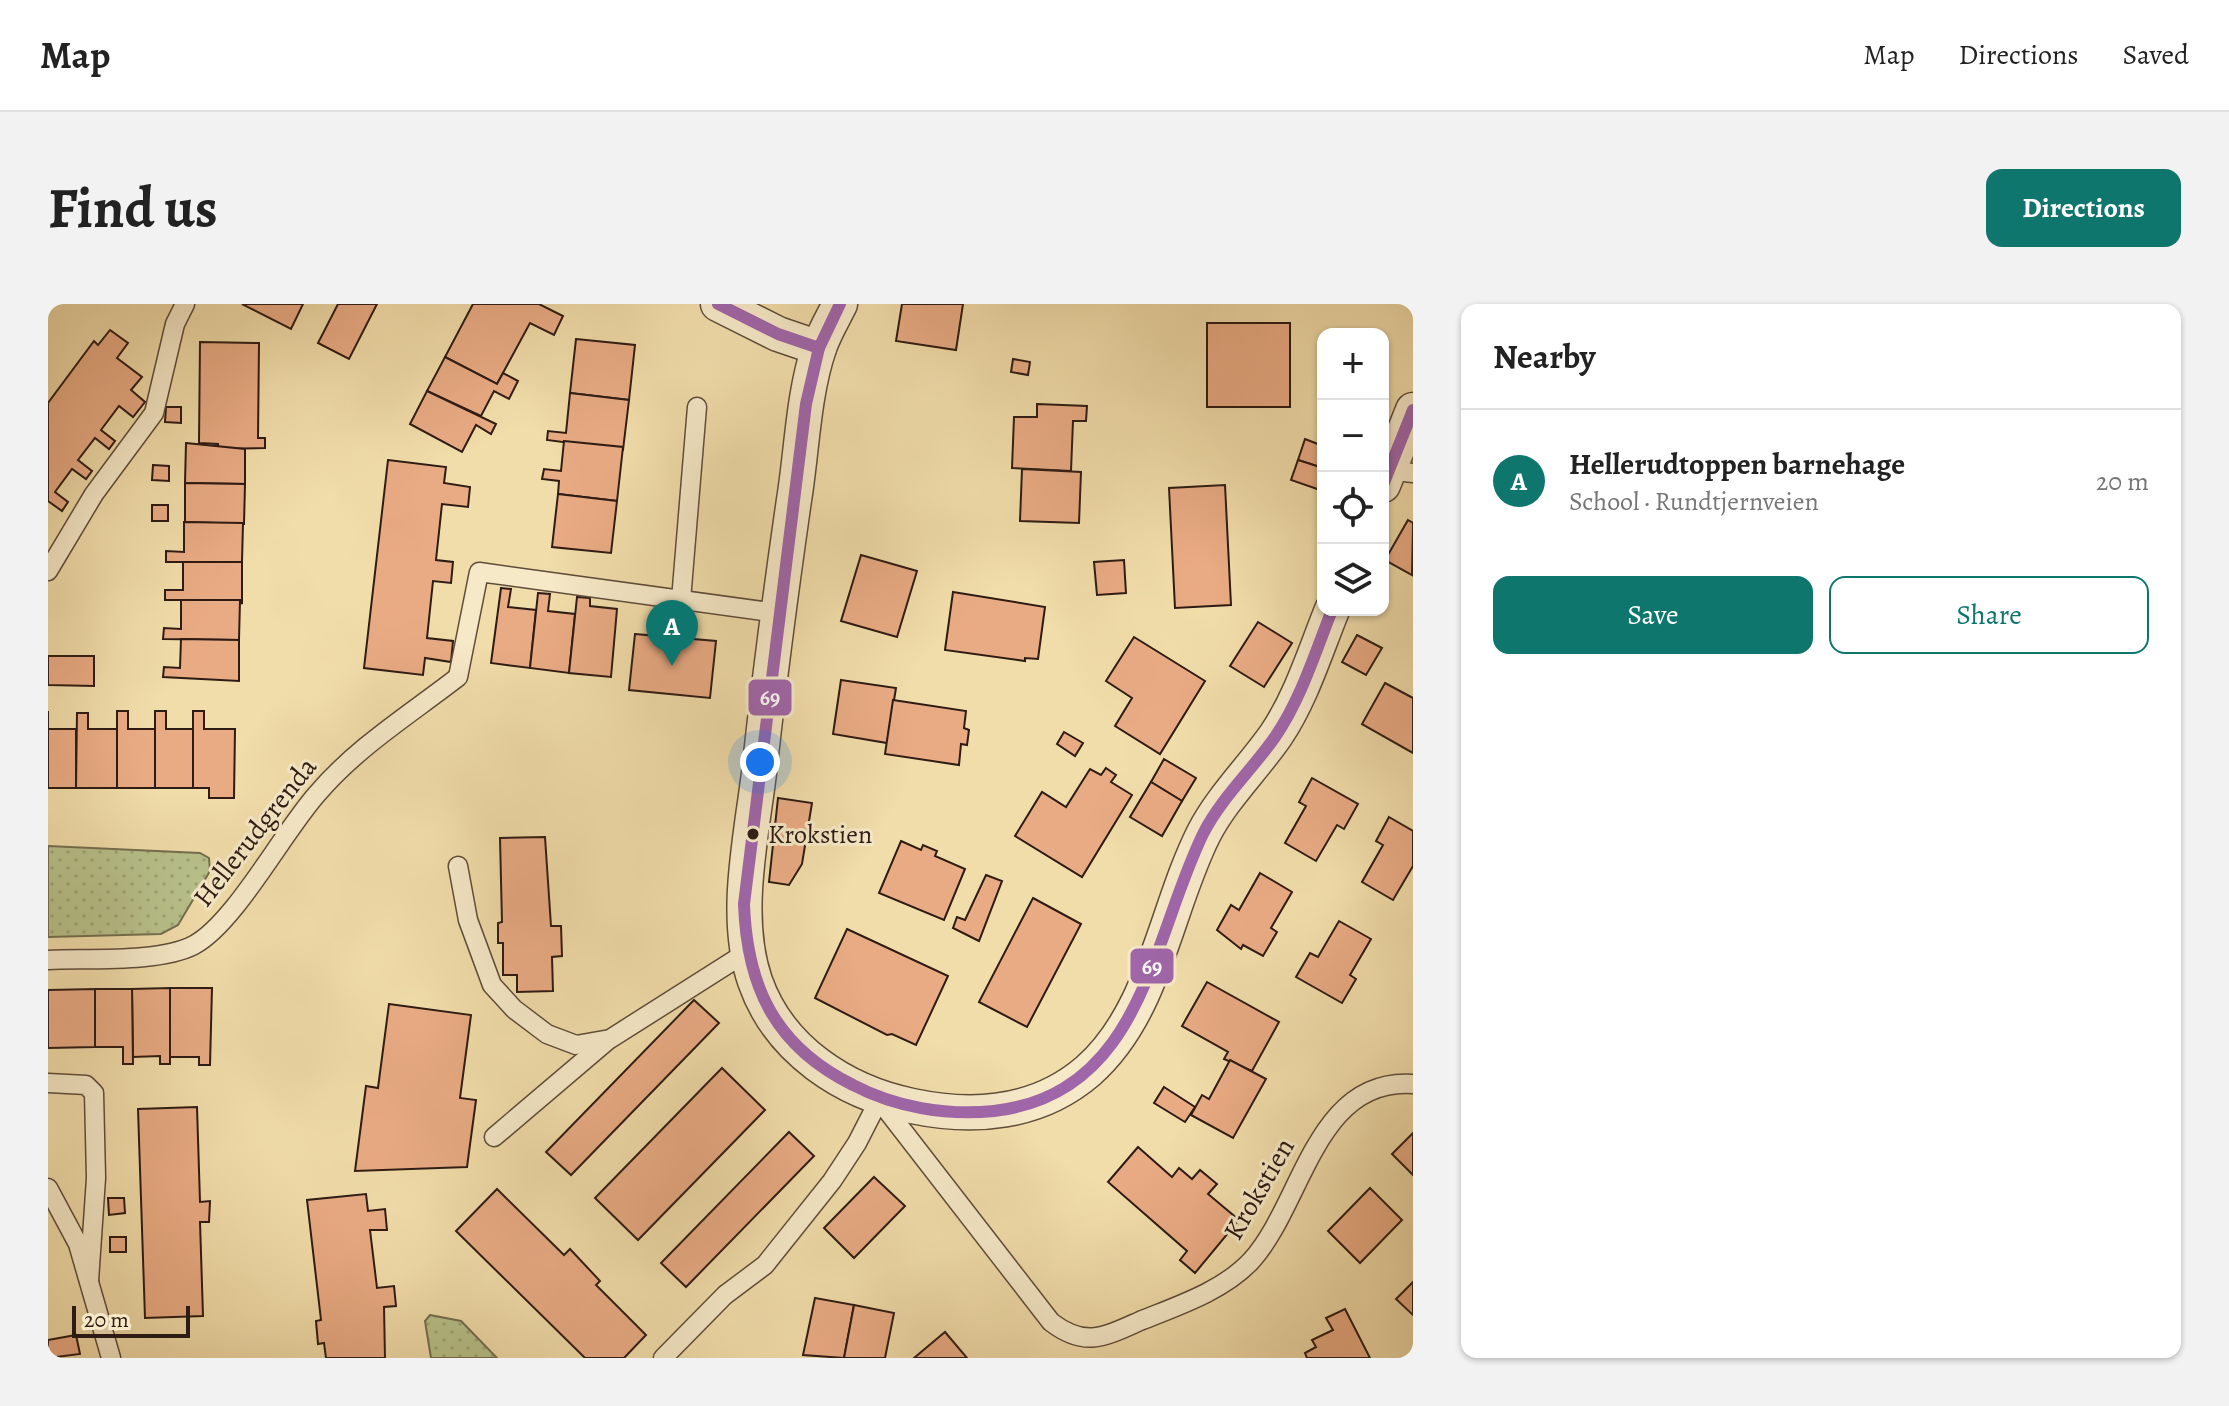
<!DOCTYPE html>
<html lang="en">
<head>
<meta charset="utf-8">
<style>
	body { margin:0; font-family:Alegreya,serif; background:#f2f2f2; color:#222 }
	.controls { position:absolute; right:24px; top:24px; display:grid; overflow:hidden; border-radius:16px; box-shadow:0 2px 6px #0004 }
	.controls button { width:72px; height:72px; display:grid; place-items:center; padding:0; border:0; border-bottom:2px solid #e0e0e0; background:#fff; color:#222; font:40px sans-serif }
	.scale { position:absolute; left:24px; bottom:20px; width:118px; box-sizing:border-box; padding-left:8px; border:4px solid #2e1b14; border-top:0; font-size:22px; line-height:28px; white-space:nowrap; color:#2e1b14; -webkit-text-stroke:6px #f6e9c8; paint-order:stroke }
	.you { position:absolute; left:712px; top:458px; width:28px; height:28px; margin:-20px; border:6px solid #fff; border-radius:50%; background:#1a73e8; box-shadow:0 0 0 12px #1a73e833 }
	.badge { display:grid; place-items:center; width:52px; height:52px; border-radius:50%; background:#0f766e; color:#fff; font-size:26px; font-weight:700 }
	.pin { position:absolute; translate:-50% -66px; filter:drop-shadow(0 2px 4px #0008) }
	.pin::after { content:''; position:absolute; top:42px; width:28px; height:24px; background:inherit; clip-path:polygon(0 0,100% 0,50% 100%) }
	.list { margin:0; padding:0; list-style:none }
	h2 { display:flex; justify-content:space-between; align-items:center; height:104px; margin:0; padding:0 32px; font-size:34px }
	h2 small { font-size:26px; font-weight:400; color:#767676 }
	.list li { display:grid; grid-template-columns:52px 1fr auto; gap:24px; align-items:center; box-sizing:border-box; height:144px; padding:0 32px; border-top:2px solid #e0e0e0 }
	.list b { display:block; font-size:30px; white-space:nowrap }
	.list p { margin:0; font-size:26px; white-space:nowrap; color:#767676 }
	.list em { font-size:26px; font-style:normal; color:#767676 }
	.actions { display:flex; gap:16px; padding:24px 32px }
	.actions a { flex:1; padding:18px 0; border:2px solid #0f766e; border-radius:16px; text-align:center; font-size:28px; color:#0f766e }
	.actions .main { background:#0f766e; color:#fff }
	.icon { flex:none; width:44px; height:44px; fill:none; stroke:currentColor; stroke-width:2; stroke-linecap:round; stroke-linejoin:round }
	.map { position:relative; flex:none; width:1365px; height:1054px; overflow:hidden; border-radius:16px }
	header { display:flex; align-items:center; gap:48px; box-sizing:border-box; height:112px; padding:0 40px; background:#fff; border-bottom:2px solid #e0e0e0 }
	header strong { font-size:38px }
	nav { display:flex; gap:44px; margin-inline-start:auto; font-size:28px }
	.intro { display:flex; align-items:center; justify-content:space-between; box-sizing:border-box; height:192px; padding:0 48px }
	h1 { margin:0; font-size:56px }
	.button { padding:20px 36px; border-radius:16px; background:#0f766e; color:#fff; font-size:28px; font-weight:700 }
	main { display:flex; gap:48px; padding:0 48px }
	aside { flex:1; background:#fff; border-radius:16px; box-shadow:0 2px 6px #0004 }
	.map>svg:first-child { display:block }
</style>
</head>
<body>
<header>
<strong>Map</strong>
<nav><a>Map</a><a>Directions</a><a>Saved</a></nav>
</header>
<div class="intro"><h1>Find us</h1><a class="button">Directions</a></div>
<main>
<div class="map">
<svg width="1365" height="1054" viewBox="0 0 1365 1054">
	<defs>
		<pattern id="grass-dots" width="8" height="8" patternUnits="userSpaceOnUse" patternTransform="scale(2)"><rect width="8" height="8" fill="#b8c18a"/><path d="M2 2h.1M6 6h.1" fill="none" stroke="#9ea576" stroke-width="1.8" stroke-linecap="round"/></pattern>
	</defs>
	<rect width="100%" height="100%" fill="#f1ddaa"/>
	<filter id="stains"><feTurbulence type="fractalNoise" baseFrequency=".0025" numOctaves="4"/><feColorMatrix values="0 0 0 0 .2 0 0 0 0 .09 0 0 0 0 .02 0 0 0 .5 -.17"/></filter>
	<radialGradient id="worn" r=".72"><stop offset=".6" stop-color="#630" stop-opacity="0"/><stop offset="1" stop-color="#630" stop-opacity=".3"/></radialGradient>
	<g fill="url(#grass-dots)" stroke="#736e4f" stroke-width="2">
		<polygon points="0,542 152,549 161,554 162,567 130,621 113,630 0,633"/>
		<polygon points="382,1011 413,1017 449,1054 383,1054 377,1017"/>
	</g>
	<g fill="#e9ab84" stroke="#2e1b14" stroke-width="2">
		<polygon points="194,0 255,0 243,25"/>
		<polygon points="290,0 329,0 301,55 270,39"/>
		<polygon points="425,0 491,0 515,12 506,31 482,19 449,80 397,53"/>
		<polygon points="854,0 915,0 908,46 848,37"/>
		<rect x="1159" y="19" width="83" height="84"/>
		<polygon points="62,26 80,39 69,54 94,73 83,86 97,98 85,113 71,102 53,126 67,137 61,145 47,134 30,156 44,167 38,175 24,165 7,188 20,198 14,207 0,197 0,99 46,37 50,41"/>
		<polygon points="528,35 587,41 581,96 522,89"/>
		<polygon points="152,38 211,39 210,134 217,134 217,144 170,145 170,140 151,139"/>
		<polygon points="397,53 449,80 455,69 470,77 461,95 446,87 433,112 379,87"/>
		<polygon points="965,55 982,58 980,71 963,68"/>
		<polygon points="379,87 448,120 443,130 428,121 414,148 362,120"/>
		<polygon points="522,89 581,96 575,146 499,136 500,127 518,129"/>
		<polygon points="989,100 1039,102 1038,117 1025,117 1023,167 964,164 966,113 989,113"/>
		<polygon points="118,103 133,103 133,119 117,118"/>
		<polygon points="1257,135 1275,142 1275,164 1250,156"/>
		<polygon points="516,137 575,143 569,197 510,190 511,177 494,175 496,165 513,167"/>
		<polygon points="138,139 197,145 197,180 137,179"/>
		<polygon points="340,156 398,163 396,179 422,183 420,203 394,200 388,256 405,258 403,279 385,277 379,334 405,337 403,358 377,354 375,371 316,364"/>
		<polygon points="1250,156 1275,164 1275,187 1243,176"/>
		<polygon points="105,161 121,162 121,177 104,176"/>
		<polygon points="974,165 1033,168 1031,219 972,217"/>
		<polygon points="137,179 197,180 196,220 137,218"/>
		<polygon points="1177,181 1183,301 1127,304 1121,184"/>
		<polygon points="510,190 569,197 563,249 504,243"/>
		<rect x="104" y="201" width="16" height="16"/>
		<polygon points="1360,216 1365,219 1364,271 1337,256"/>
		<polygon points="136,218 195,219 194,258 118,258 118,247 136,248"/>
		<polygon points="813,251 869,267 849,333 793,317"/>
		<polygon points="1076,256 1078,289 1049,291 1046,258"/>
		<polygon points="135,258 194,258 194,300 192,296 117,296 117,286 135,286"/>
		<polygon points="453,284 463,285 460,303 488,306 482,364 443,359"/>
		<polygon points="905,288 997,303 990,355 977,354 977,357 897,346"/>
		<polygon points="490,289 502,290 500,307 527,310 521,369 482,364"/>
		<polygon points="529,293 542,294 542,302 569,305 563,373 521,369"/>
		<polygon points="133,296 192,296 191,336 115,335 116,324 133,325"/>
		<polygon points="1210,318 1244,339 1216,383 1182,362"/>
		<polygon points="587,330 668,337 662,394 581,386"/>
		<polygon points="1309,331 1334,344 1318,371 1294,358"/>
		<polygon points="1086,333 1157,377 1112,450 1067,422 1084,394 1058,377"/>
		<polygon points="133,335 191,336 191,377 115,373 116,363 132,364"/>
		<polygon points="0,352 46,352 46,382 0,381"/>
		<polygon points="793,376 848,384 839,439 785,430"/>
		<polygon points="1337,379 1365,394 1365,449 1314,420"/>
		<polygon points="845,396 918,407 916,424 921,426 919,441 913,440 911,461 837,450"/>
		<polygon points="0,407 0,425 28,425 28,484 0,484"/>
		<polygon points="69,407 80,407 80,425 107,425 107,484 69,484"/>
		<polygon points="107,407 118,407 118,425 145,425 145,484 107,484"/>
		<polygon points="145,407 156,407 156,425 187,425 186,494 161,494 161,484 145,484"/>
		<polygon points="29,409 40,409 40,425 69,425 69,484 28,484"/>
		<polygon points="1016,428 1035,439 1027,452 1009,440"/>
		<polygon points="1116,455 1148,474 1134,497 1103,478"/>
		<polygon points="1058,464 1068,471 1063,478 1084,491 1034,573 967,532 994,488 1018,503 1042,465 1053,471"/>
		<polygon points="1264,474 1310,500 1296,525 1289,521 1268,557 1237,539 1258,502 1251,498"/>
		<polygon points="1103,478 1134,497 1114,532 1082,513"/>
		<polygon points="730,494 764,499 754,560 741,581 721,578"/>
		<polygon points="1341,513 1365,527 1365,562 1345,596 1314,578 1335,541 1328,537"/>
		<polygon points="497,533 503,622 513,622 514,652 504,653 505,687 469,688 469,671 455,671 455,639 450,639 450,619 454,618 452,534"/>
		<polygon points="853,537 873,546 875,541 889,547 887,552 917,565 896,616 831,589"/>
		<polygon points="1212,569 1244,588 1223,624 1229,628 1215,652 1195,641 1193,645 1169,626 1183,601 1191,606"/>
		<polygon points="938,571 954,577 931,637 905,624 909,613 917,616"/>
		<polygon points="985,594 1033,620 979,723 931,698"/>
		<polygon points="1291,617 1323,635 1302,671 1308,675 1294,699 1248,673 1262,649 1270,653"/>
		<polygon points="799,625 900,672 868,741 844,730 839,731 767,694"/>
		<polygon points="1159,678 1231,718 1204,767 1176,755 1180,748 1134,722"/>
		<polygon points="122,684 164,684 162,761 151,761 151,753 122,753"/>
		<polygon points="122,684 122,760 112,760 112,752 85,753 84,685"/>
		<polygon points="47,685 84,685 85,760 75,760 75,743 47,743"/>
		<polygon points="47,685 47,743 0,744 0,686"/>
		<polygon points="646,696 671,719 523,871 498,848"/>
		<polygon points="341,700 423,711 412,794 428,796 419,863 307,867 318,782 330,784"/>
		<polygon points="1182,756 1218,775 1185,834 1143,811 1154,791 1161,795"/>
		<polygon points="674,764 717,806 590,936 547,894"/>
		<polygon points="1116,783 1147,803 1137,818 1106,799"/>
		<polygon points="149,803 152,898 162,897 161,918 152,918 155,1012 97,1014 90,805"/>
		<polygon points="741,828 766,852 638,983 613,959"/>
		<polygon points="1365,829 1365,871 1344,850"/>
		<polygon points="1090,843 1124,873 1131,864 1144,875 1152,866 1169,880 1160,890 1191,916 1147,969 1132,956 1139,947 1060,878"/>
		<polygon points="826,873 857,902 806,954 776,924"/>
		<polygon points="1322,884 1354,916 1312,959 1280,927"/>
		<polygon points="449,885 516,951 522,945 552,977 548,981 598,1031 576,1054 537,1054 408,927"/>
		<polygon points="318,890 320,907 337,905 339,926 322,926 329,984 346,982 348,1002 336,1003 337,1054 278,1054 276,1039 270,1040 268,1017 273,1016 259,896"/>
		<polygon points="60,894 76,894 77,909 61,911"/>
		<rect x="62" y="933" width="16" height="15"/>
		<polygon points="1365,978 1365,1011 1348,995"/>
		<polygon points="767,994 806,1001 796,1054 755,1051"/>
		<polygon points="806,1001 846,1009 837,1054 796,1054"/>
		<polygon points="1297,1005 1322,1054 1259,1054 1257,1049 1268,1043 1264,1036 1285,1026 1278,1014"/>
		<polygon points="897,1028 919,1054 866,1054"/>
		<polygon points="28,1031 32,1050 0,1054 0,1036"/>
	</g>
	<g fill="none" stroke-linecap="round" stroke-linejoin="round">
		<defs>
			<g id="service">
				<polyline points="1341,166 1365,169"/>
				<polyline points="0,267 46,190 106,109 127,20 137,0"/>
				<polyline points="633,296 649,103"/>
				<polyline points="410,562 420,616 444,681 466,705 499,730 528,741 562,735 699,648"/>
				<path d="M0,656C39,654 112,659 146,641C187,619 235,528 269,490C309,443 361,411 410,373L431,268L729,309"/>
				<polyline points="0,779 38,781 46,789 48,874 41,977"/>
				<polyline points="446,833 559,737"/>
				<polyline points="0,884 30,940 63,1054"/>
				<path d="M615,1054L677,991L717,961L784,877L809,839L831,796L1003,1018C1037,1044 1056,1033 1092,1017C1129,1002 1175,987 1203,957C1255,900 1267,773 1365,780"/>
			</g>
			<g id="minor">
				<polyline points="670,0 730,30 771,44"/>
				<path d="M792,0C785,14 776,29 771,44C755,91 754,147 746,196C733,286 721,377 711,469C703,535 685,613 707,677C731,746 796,788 864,802C926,815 990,810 1040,767C1107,708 1117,606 1156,529C1174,494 1205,464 1228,431C1253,394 1267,348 1284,306"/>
				<polyline points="1335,181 1365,106"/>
			</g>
		</defs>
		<use href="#service" stroke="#5f4c3a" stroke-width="21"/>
		<use href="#minor" stroke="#5f4c3a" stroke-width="37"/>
		<use href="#service" stroke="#f6e9c8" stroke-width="18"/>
		<use href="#minor" stroke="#f6e9c8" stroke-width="34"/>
		<defs>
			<g id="bus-1">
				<polyline points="670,0 730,30 771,44"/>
				<path d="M792,0L771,44L758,100L696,600C699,684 728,743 805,781C847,803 898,812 946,807C1094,790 1103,637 1155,530C1173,494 1204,466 1227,433C1253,395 1267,349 1284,306"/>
				<polyline points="1335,181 1365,106"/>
			</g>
		</defs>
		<use href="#bus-1" stroke="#f6e9c8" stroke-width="18"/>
		<use href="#bus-1" stroke="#a066aa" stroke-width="12"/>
	</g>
	<circle fill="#2e1b14" stroke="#f6e9c8" stroke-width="3" cx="705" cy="530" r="7"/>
	<g text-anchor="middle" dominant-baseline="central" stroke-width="6" stroke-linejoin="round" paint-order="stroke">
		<g font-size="26" fill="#2e1b14" stroke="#f6e9c8" text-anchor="start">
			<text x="720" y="530">Krokstien</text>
		</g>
		<g font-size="28" fill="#2e1b14" stroke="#f6e9c8">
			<text transform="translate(207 528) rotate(-52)">Hellerudgrenda</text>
			<text transform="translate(1211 885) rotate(-60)">Krokstien</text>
		</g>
	</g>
	<g stroke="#f6e9c8" stroke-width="3">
		<rect x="699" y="374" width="46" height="39" rx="8" fill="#a066aa"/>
		<rect x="1081" y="643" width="46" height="38" rx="8" fill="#a066aa"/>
	</g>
	<g font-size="22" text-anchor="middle" font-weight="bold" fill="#fff">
		<text x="722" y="401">69</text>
		<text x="1104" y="670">69</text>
	</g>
	<rect width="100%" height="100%" filter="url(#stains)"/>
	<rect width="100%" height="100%" fill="url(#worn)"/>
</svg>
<div class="controls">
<button>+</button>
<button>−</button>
<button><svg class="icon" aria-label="locate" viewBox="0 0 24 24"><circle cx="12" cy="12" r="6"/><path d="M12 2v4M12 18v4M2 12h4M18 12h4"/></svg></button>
<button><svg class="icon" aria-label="layers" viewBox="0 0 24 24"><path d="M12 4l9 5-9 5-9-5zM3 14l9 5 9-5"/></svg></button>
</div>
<div class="scale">20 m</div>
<div class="you"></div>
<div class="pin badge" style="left:624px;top:362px">A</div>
</div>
<aside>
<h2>Nearby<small></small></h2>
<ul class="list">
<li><span class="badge">A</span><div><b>Hellerudtoppen barnehage</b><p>School · Rundtjernveien</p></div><em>20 m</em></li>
</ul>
<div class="actions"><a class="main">Save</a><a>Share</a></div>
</aside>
</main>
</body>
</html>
